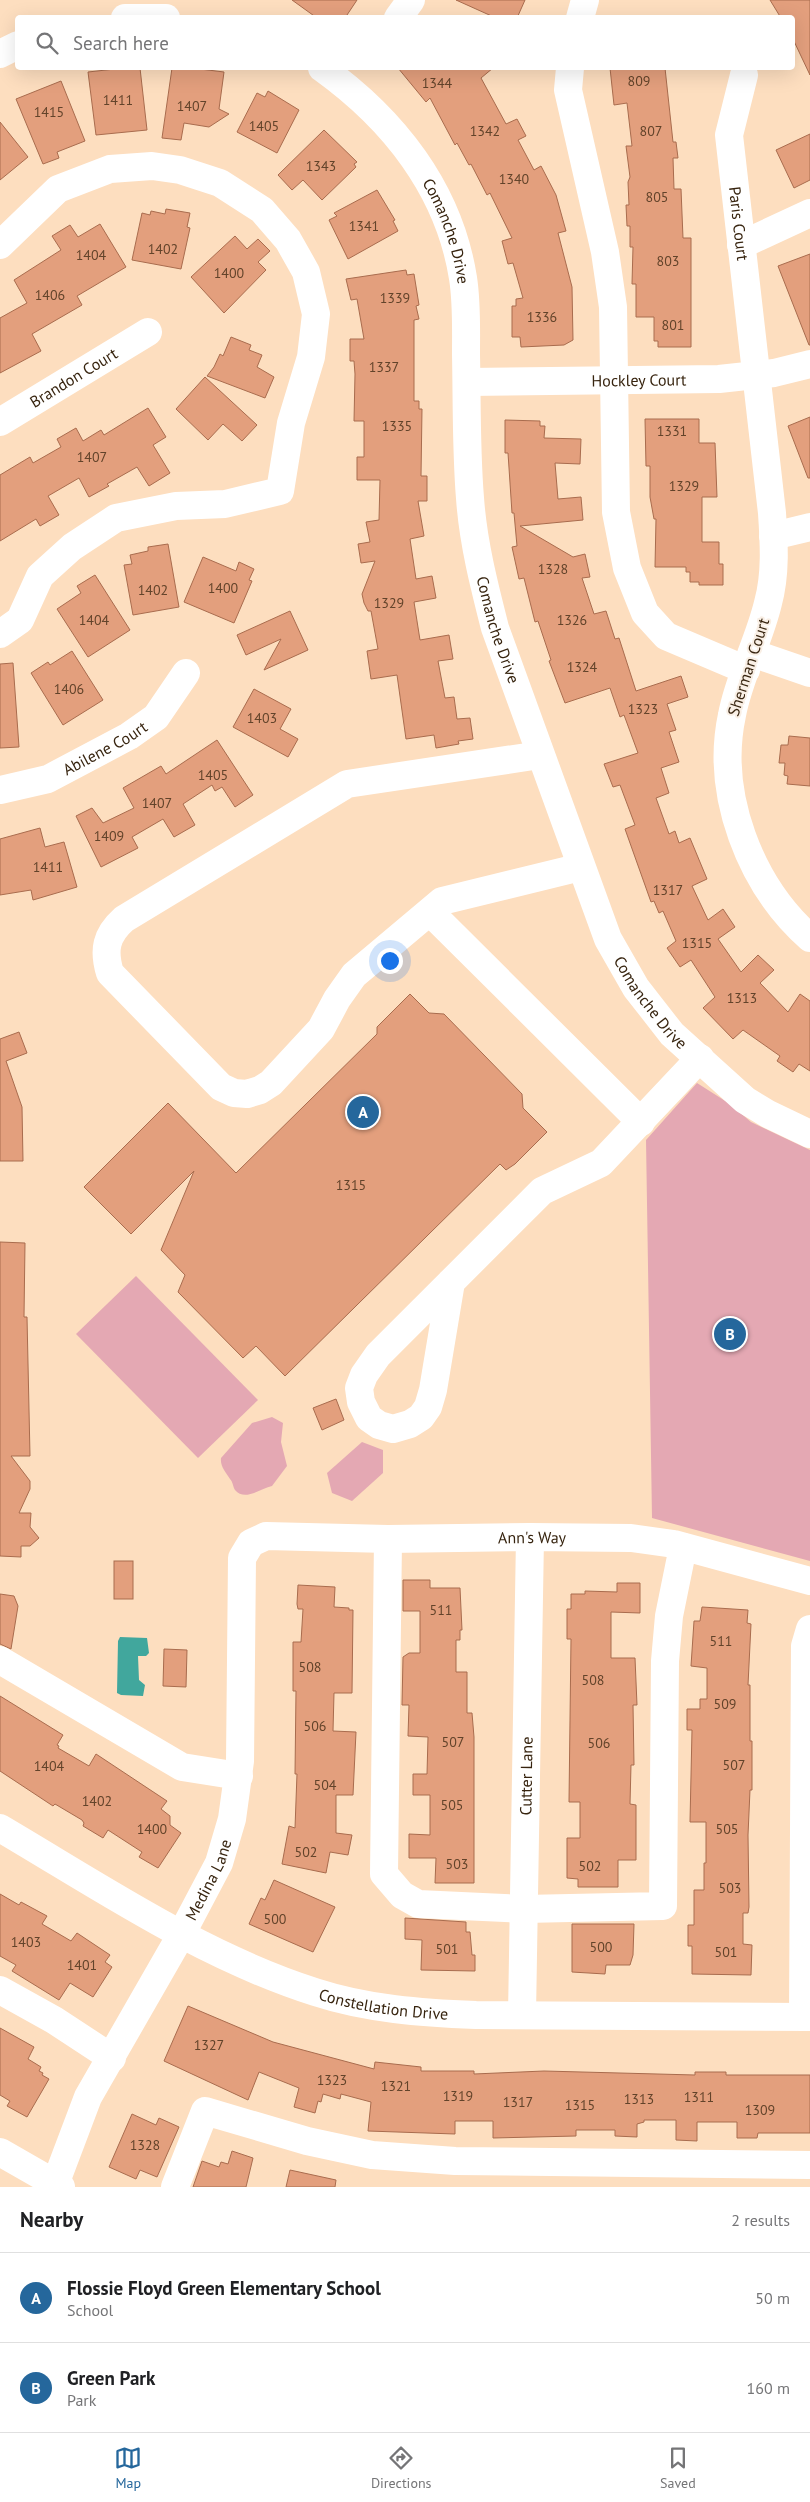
<!DOCTYPE html>
<html lang="en">
<head>
<meta charset="utf-8">
<style>
	body { margin:0; font-family:"PT Sans",sans-serif; background:#f2f2f2; color:#202124 }
	.you { position:absolute; left:389px; top:960px; width:18px; height:18px; margin:-12px; border:4px solid #fff; border-radius:50%; background:#1a73e8; box-shadow:0 0 0 8px #1a73e833 }
	.badge { display:grid; place-items:center; width:32px; height:32px; border-radius:50%; background:#25679c; color:#fff; font-size:16px; font-weight:700 }
	.pin { position:absolute; translate:-50% -50%; border:2px solid #fff; box-shadow:0 1px 5px #0006 }
	.list { margin:0; padding:0; list-style:none }
	h2 { display:flex; justify-content:space-between; align-items:center; height:65px; margin:0; padding:0 20px; font-size:21px }
	h2 small { font-size:16px; font-weight:400; color:#757577 }
	.list li { display:grid; grid-template-columns:32px 1fr auto; gap:15px; align-items:center; box-sizing:border-box; height:90px; padding:0 20px; border-top:1px solid #e0e0e0 }
	.list b { display:block; font-size:19px; white-space:nowrap }
	.list p { margin:0; font-size:16px; white-space:nowrap; color:#757577 }
	.list em { font-size:16px; font-style:normal; color:#757577 }
	.icon { flex:none; width:28px; height:28px; fill:none; stroke:currentColor; stroke-width:2; stroke-linecap:round; stroke-linejoin:round }
	.map { position:relative; flex:none; width:810px; height:2187px; overflow:hidden }
	.search { position:absolute; background:#fff; box-shadow:0 5px 20px #0002; left:15px; right:15px; top:15px; height:55px; display:flex; align-items:center; gap:12px; box-sizing:border-box; padding:0 18px; border-radius:5px; color:#757577; font-size:19px }
	.sheet { height:245px; background:#fff }
	nav { display:flex; justify-content:space-around; align-items:center; box-sizing:border-box; height:70px; border-top:1px solid #e0e0e0; background:#fff; font-size:14px; color:#757577 }
	nav a { display:grid; justify-items:center; gap:2px }
	nav .on { color:#25679c }
	.map>svg:first-child { display:block }
</style>
</head>
<body>
<div class="map">
<svg width="810" height="2187" viewBox="0 0 810 2187">
	<rect width="100%" height="100%" fill="#fddebf"/>
	<g fill="#e4a8b3">
		<polygon points="697,1083 730,1104 751,1122 810,1150 810,1561 652,1518 646,1140"/>
		<polygon points="136,1276 258,1400 198,1458 76,1334"/>
		<path d="M272,1417L283,1423L281,1442L287,1466L272,1486C261,1488 245,1502 235,1490C233,1487 233,1482 230,1479C226,1472 220,1467 221,1458L252,1423Z"/>
		<polygon points="362,1442 383,1450 383,1473 352,1501 332,1493 327,1473"/>
	</g>
	<polygon fill="#41a79d" points="120,1637 147,1638 149,1653 146,1656 138,1656 139,1680 145,1685 143,1696 121,1695 117,1693 118,1641"/>
	<g fill="#e39f7d" stroke="#a96c4e">
		<polygon points="292,0 357,0 345,18 317,18"/>
		<polygon points="456,0 525,0 517,18 496,18"/>
		<polygon points="770,0 810,0 810,75 792,37 792,18 781,18"/>
		<polygon points="124,68 140,68 147,130 96,135 88,72"/>
		<polygon points="172,68 192,68 224,72 219,109 229,114 209,127 184,123 181,140 162,138"/>
		<polygon points="398,68 493,68 481,78 506,124 517,119 526,136 518,140 534,170 541,166 556,195 566,231 558,233 572,287 573,340 564,345 521,347 520,337 512,337 512,306 516,306 516,299 523,298 513,263 508,264 502,241 512,238 490,193 487,195 471,164 469,165 457,143 455,145 430,98 426,102"/>
		<polygon points="610,68 665,68 673,142 676,142 678,158 673,158 674,189 681,189 683,238 691,238 691,347 658,347 658,341 654,341 654,317 636,317 636,284 632,284 633,247 630,247 630,226 627,226 626,205 629,205 628,182 630,177 626,146 632,146 627,103 614,105"/>
		<polygon points="61,81 85,141 57,152 59,158 43,164 16,99"/>
		<polygon points="268,91 299,110 277,153 237,132 257,93 265,97"/>
		<polygon points="0,122 28,157 0,180"/>
		<polygon points="324,130 357,162 354,164 356,167 322,200 303,180 292,190 278,175"/>
		<polygon points="810,134 810,180 794,188 776,150"/>
		<polygon points="377,190 395,220 393,221 398,231 348,259 329,220 337,216 334,213"/>
		<polygon points="166,209 190,213 187,227 190,228 181,269 132,260 142,213 150,215 151,211 165,214"/>
		<polygon points="100,224 126,267 77,296 82,305 32,334 41,351 0,373 0,318 27,303 14,280 61,250 52,236 70,225 78,237"/>
		<polygon points="235,236 247,249 258,239 270,251 258,262 266,270 224,313 191,277"/>
		<polygon points="810,254 810,345 809,345 778,266"/>
		<polygon points="406,270 407,275 414,274 419,305 416,306 419,319 414,320 414,401 419,401 419,409 422,409 421,476 427,476 427,501 418,501 424,536 410,539 416,579 432,576 436,598 414,602 420,640 449,635 453,659 438,661 445,698 454,697 457,719 470,718 473,739 458,741 459,744 436,748 434,735 406,739 397,675 371,679 367,651 378,649 371,611 368,611 364,603 362,594 375,561 361,563 358,544 370,542 366,522 379,520 380,480 357,480 357,457 364,457 364,421 354,421 355,374 354,361 350,361 350,339 364,339 357,299 351,300 346,279"/>
		<polygon points="231,337 251,345 249,350 262,355 257,367 274,377 265,398 207,376 214,367 220,354 223,356"/>
		<polygon points="205,377 257,425 242,441 223,424 208,440 176,409"/>
		<polygon points="148,408 166,437 153,445 170,473 149,486 137,467 107,484 109,486 89,497 79,478 48,496 59,515 40,526 36,519 0,541 0,475 30,457 33,463 61,447 57,439 76,428 83,441 101,430 104,435"/>
		<polygon points="810,417 810,478 808,478 788,426"/>
		<polygon points="645,419 699,419 699,443 715,443 717,497 702,497 702,542 719,542 719,564 723,564 723,585 699,585 699,582 690,582 690,572 686,572 686,567 655,567 656,519 654,519 650,497 650,466 646,466"/>
		<polygon points="505,420 540,421 540,426 545,426 544,438 581,439 580,464 555,463 558,499 581,497 583,520 520,526 573,557 585,554 590,577 582,578 594,614 606,611 615,639 619,638 636,691 681,676 688,697 667,704 676,730 669,732 679,762 661,768 669,793 656,798 669,834 675,831 679,843 690,838 707,879 692,886 708,920 723,909 735,927 718,939 741,972 758,955 774,970 760,983 788,1012 800,994 810,1001 810,1071 799,1064 793,1072 777,1061 780,1056 743,1030 733,1039 703,1008 715,997 691,960 680,967 667,948 676,941 663,911 659,913 654,901 651,902 625,829 635,825 620,785 613,787 604,764 638,753 624,715 620,717 610,688 565,703 549,661 551,660 538,621 535,622 524,578 519,579 512,547 517,546 514,513 512,513 508,453 505,453"/>
		<polygon points="168,544 179,607 133,615 124,565 132,564 130,555 148,551 148,547"/>
		<polygon points="203,557 236,571 239,562 254,569 249,580 252,581 234,623 184,602"/>
		<polygon points="95,575 130,630 88,657 57,609 81,593 77,586"/>
		<polygon points="290,611 308,650 264,670 281,639 246,655 237,635"/>
		<polygon points="72,651 103,700 63,725 31,673 48,662 50,665"/>
		<polygon points="13,663 19,747 0,748 0,664"/>
		<polygon points="254,689 291,709 280,729 298,739 288,757 233,727"/>
		<polygon points="789,736 810,738 810,786 787,784 788,776 784,775 785,763 779,763 781,745 788,745"/>
		<polygon points="217,740 253,795 235,807 222,787 215,791 212,785 183,804 195,825 174,837 163,819 132,837 138,848 101,867 76,816 92,808 103,823 134,808 123,788 161,766 166,774"/>
		<polygon points="40,828 45,847 64,842 77,887 33,900 31,890 0,895 0,839"/>
		<polygon points="410,994 429,1013 444,1014 522,1094 523,1108 547,1132 515,1164 506,1170 500,1164 285,1376 256,1346 243,1358 178,1292 185,1275 161,1250 194,1171 131,1234 84,1187 168,1103 236,1173 377,1034 377,1027"/>
		<polygon points="19,1032 27,1053 6,1061 22,1107 23,1161 0,1161 0,1039"/>
		<polygon points="0,1242 25,1243 24,1317 27,1317 30,1456 11,1456 30,1481 30,1489 19,1513 31,1513 30,1527 39,1538 30,1546 21,1546 21,1557 0,1556"/>
		<polygon points="336,1399 344,1420 322,1430 313,1408"/>
		<rect x="114" y="1561" width="19" height="38"/>
		<polygon points="403,1580 430,1580 430,1588 460,1588 462,1630 460,1630 460,1640 456,1640 456,1672 467,1672 467,1713 472,1713 474,1737 474,1883 435,1883 436,1858 409,1858 409,1834 430,1835 430,1795 413,1795 413,1774 427,1774 428,1737 408,1736 409,1705 402,1705 403,1657 409,1653 420,1653 420,1611 403,1611"/>
		<polygon points="617,1583 640,1583 640,1613 611,1612 611,1658 635,1658 637,1705 633,1705 634,1765 631,1765 630,1804 636,1805 636,1860 618,1860 618,1887 578,1887 578,1879 567,1878 567,1838 580,1838 580,1802 569,1802 571,1639 567,1639 567,1609 571,1609 571,1594 585,1594 585,1591 617,1592"/>
		<polygon points="298,1585 335,1587 334,1607 349,1608 349,1610 353,1610 352,1693 334,1693 333,1731 356,1732 353,1795 336,1795 336,1833 352,1835 348,1855 330,1852 326,1873 282,1864 289,1826 295,1828 297,1774 295,1774 296,1691 293,1691 293,1642 301,1642 303,1609 298,1609 297,1604"/>
		<polygon points="0,1594 14,1596 18,1606 11,1649 0,1644"/>
		<polygon points="702,1607 748,1610 747,1623 751,1624 748,1685 750,1685 750,1741 752,1741 752,1790 750,1790 748,1835 749,1907 748,1913 743,1913 743,1944 752,1945 751,1975 692,1974 692,1946 688,1946 688,1925 694,1925 694,1890 704,1890 704,1863 706,1863 706,1822 690,1822 692,1730 687,1730 687,1709 700,1709 700,1699 707,1699 707,1668 691,1666 694,1621 700,1621"/>
		<polygon points="164,1649 187,1650 186,1687 163,1686"/>
		<polygon points="0,1696 63,1735 57,1745 59,1746 58,1748 89,1766 96,1754 167,1801 161,1809 170,1816 170,1825 181,1833 158,1868 139,1857 142,1852 108,1830 103,1838 83,1826 84,1823 82,1820 55,1804 53,1806 0,1771"/>
		<polygon points="274,1880 335,1907 313,1952 249,1924 261,1898 265,1900"/>
		<polygon points="0,1894 19,1905 21,1902 47,1916 42,1924 71,1941 77,1933 110,1955 105,1962 112,1967 93,1997 70,1983 59,2000 12,1971 16,1965 0,1956"/>
		<polygon points="405,1918 466,1922 466,1932 470,1932 472,1955 475,1955 475,1971 421,1970 422,1940 405,1939"/>
		<polygon points="572,1924 634,1924 633,1955 630,1965 606,1965 605,1974 572,1972"/>
		<polygon points="188,2006 273,2042 374,2069 375,2062 421,2067 421,2071 474,2071 474,2074 544,2071 695,2075 695,2072 726,2072 726,2075 810,2075 810,2133 758,2133 757,2138 737,2138 737,2122 697,2122 697,2141 676,2140 676,2120 644,2120 644,2122 637,2124 637,2137 615,2136 615,2130 576,2130 576,2136 493,2138 493,2121 455,2121 455,2134 368,2131 371,2102 341,2094 340,2099 323,2094 321,2102 318,2101 315,2113 294,2107 299,2088 259,2072 248,2100 164,2061"/>
		<polygon points="0,2028 34,2047 28,2059 41,2067 39,2071 43,2073 42,2075 49,2079 27,2117 7,2106 10,2101 0,2095"/>
		<polygon points="132,2114 156,2125 159,2118 179,2127 157,2177 140,2170 136,2179 109,2167"/>
		<polygon points="232,2151 253,2158 246,2187 193,2187 202,2161 219,2167 221,2162 228,2164"/>
		<polygon points="290,2170 336,2180 335,2187 286,2187"/>
	</g>
	<g fill="none" stroke-linecap="round" stroke-linejoin="round">
		<g stroke="#fff" stroke-width="28">
			<polyline points="125,18 166,18"/>
			<polyline points="398,18 411,0"/>
			<polyline points="580,18 585,0"/>
			<polyline points="0,54 18,45"/>
			<path id="s1" d="M322,68C393,119 449,189 463,278C467,303 466,329 466,354C467,402 466,450 470,498C473,542 484,585 495,628L608,939L636,988L672,1034L745,1100L768,1114L810,1134"/>
			<polyline points="570,68 568,90 605,252 613,307 616,512 627,568 645,613 666,636 746,670"/>
			<path id="s2" d="M744,75L729,135L772,513C774,543 776,574 768,603C759,641 739,677 732,715C715,794 750,885 810,938"/>
			<polyline points="0,245 58,189 110,169 152,166 180,170 220,183 262,210 288,240 306,272 316,314 311,357 291,423 280,491 225,504 176,506 116,518 72,547 40,576 20,620 0,634"/>
			<polyline points="741,245 810,213"/>
			<path id="s3" d="M467,382L719,379L774,373L810,364"/>
			<path id="s4" d="M0,422L148,332"/>
			<polyline points="773,536 810,527"/>
			<polyline points="752,653 810,673"/>
			<path d="M540,755L347,784L124,919C106,935 103,950 110,973L221,1087L234,1093L247,1094L260,1090L271,1083L321,1029L337,999L354,975L442,901L581,867"/>
			<path id="s5" d="M0,790L48,779L129,736L156,717L186,673"/>
			<polyline points="430,912 641,1122"/>
			<polyline points="451,1282 433,1390 428,1407 421,1417 410,1424 393,1429 379,1425 369,1418 361,1402 359,1388 364,1375 378,1355 542,1191 601,1163 700,1058"/>
			<polyline points="388,1539 384,1874 402,1895 418,1904 524,1909 663,1906 665,1661 669,1616 683,1547"/>
			<polyline points="0,1660 182,1767 239,1776"/>
			<path id="s6" d="M0,1828C102,1888 202,1956 315,1992C367,2009 422,2013 476,2015L810,2017"/>
			<polyline points="0,1990 54,2020 112,2058"/>
			<path id="s7" d="M522,2015L530,1537"/>
			<polyline points="803,2017 805,1646 810,1629"/>
			<polyline points="0,2152 61,2187"/>
			<path id="s8" d="M54,2187L88,2097L181,1935L219,1863L232,1819L240,1761L242,1558L251,1543L266,1536L388,1539L530,1537L631,1538L674,1544L810,1581"/>
			<polyline points="175,2187 205,2111 307,2141 372,2155 455,2161 810,2165"/>
		</g>
	</g>
	<g text-anchor="middle" dominant-baseline="central" stroke-width="4" stroke-linejoin="round" paint-order="stroke">
		<g font-size="14" fill="#62432a">
			<text x="639" y="81">809</text>
			<text x="437" y="83">1344</text>
			<text x="118" y="100">1411</text>
			<text x="192" y="106">1407</text>
			<text x="49" y="112">1415</text>
			<text x="264" y="126">1405</text>
			<text x="485" y="131">1342</text>
			<text x="651" y="131">807</text>
			<text x="321" y="166">1343</text>
			<text x="514" y="179">1340</text>
			<text x="657" y="197">805</text>
			<text x="364" y="226">1341</text>
			<text x="163" y="249">1402</text>
			<text x="91" y="255">1404</text>
			<text x="668" y="261">803</text>
			<text x="229" y="273">1400</text>
			<text x="50" y="295">1406</text>
			<text x="395" y="298">1339</text>
			<text x="542" y="317">1336</text>
			<text x="673" y="325">801</text>
			<text x="384" y="367">1337</text>
			<text x="397" y="426">1335</text>
			<text x="672" y="431">1331</text>
			<text x="92" y="457">1407</text>
			<text x="684" y="486">1329</text>
			<text x="553" y="569">1328</text>
			<text x="223" y="588">1400</text>
			<text x="153" y="590">1402</text>
			<text x="389" y="603">1329</text>
			<text x="94" y="620">1404</text>
			<text x="572" y="620">1326</text>
			<text x="582" y="667">1324</text>
			<text x="69" y="689">1406</text>
			<text x="643" y="709">1323</text>
			<text x="262" y="718">1403</text>
			<text x="213" y="775">1405</text>
			<text x="157" y="803">1407</text>
			<text x="109" y="836">1409</text>
			<text x="48" y="867">1411</text>
			<text x="668" y="890">1317</text>
			<text x="697" y="943">1315</text>
			<text x="742" y="998">1313</text>
			<text x="351" y="1185">1315</text>
			<text x="441" y="1610">511</text>
			<text x="721" y="1641">511</text>
			<text x="310" y="1667">508</text>
			<text x="593" y="1680">508</text>
			<text x="725" y="1704">509</text>
			<text x="315" y="1726">506</text>
			<text x="453" y="1742">507</text>
			<text x="599" y="1743">506</text>
			<text x="734" y="1765">507</text>
			<text x="49" y="1766">1404</text>
			<text x="325" y="1785">504</text>
			<text x="97" y="1801">1402</text>
			<text x="452" y="1805">505</text>
			<text x="152" y="1829">1400</text>
			<text x="727" y="1829">505</text>
			<text x="306" y="1852">502</text>
			<text x="457" y="1864">503</text>
			<text x="590" y="1866">502</text>
			<text x="730" y="1888">503</text>
			<text x="275" y="1919">500</text>
			<text x="26" y="1942">1403</text>
			<text x="601" y="1947">500</text>
			<text x="447" y="1949">501</text>
			<text x="726" y="1952">501</text>
			<text x="82" y="1965">1401</text>
			<text x="209" y="2045">1327</text>
			<text x="332" y="2080">1323</text>
			<text x="396" y="2086">1321</text>
			<text x="458" y="2096">1319</text>
			<text x="699" y="2097">1311</text>
			<text x="639" y="2099">1313</text>
			<text x="518" y="2102">1317</text>
			<text x="580" y="2105">1315</text>
			<text x="760" y="2110">1309</text>
			<text x="145" y="2145">1328</text>
		</g>
		<g font-size="16" fill="#37240f" stroke="#f9efe5">
			<text stroke="none"><textPath href="#s2" startOffset="151">Paris Court</textPath></text>
			<text stroke="none"><textPath href="#s1" startOffset="210">Comanche Drive</textPath></text>
			<text stroke="none"><textPath href="#s4" startOffset="86">Brandon Court</textPath></text>
			<text stroke="none"><textPath href="#s3" startOffset="172">Hockley Court</textPath></text>
			<text stroke="none"><textPath href="#s1" startOffset="615">Comanche Drive</textPath></text>
			<text transform="translate(748 667) rotate(-72)">Sherman Court</text>
			<text stroke="none"><textPath href="#s5" startOffset="114">Abilene Court</textPath></text>
			<text stroke="none"><textPath href="#s1" startOffset="1020">Comanche Drive</textPath></text>
			<text stroke="none"><textPath href="#s8" startOffset="972">Ann's Way</textPath></text>
			<text stroke="none"><textPath href="#s7" startOffset="239">Cutter Lane</textPath></text>
			<text stroke="none"><textPath href="#s8" startOffset="345">Medina Lane</textPath></text>
			<text stroke="none"><textPath href="#s6" startOffset="426">Constellation Drive</textPath></text>
		</g>
	</g>
</svg>
<div class="you"></div>
<div class="pin badge" style="left:363px;top:1112px">A</div>
<div class="pin badge" style="left:730px;top:1334px">B</div>
<div class="search"><svg class="icon" aria-label="search" viewBox="0 0 24 24"><circle cx="10" cy="10" r="6"/><path d="M15 15l6 6"/></svg>Search here</div>
</div>
<section class="sheet">
<h2>Nearby<small>2 results</small></h2>
<ul class="list">
<li><span class="badge">A</span><div><b>Flossie Floyd Green Elementary School</b><p>School</p></div><em>50 m</em></li>
<li><span class="badge">B</span><div><b>Green Park</b><p>Park</p></div><em>160 m</em></li>
</ul>
</section>
<nav>
<a class="on"><svg class="icon" aria-label="map" viewBox="0 0 24 24"><path d="M3 6l6-2 6 2 6-2v14l-6 2-6-2-6 2zM9 4v14M15 6v14"/></svg>Map</a>
<a><svg class="icon" aria-label="directions" viewBox="0 0 24 24"><path d="M12 3l9 9-9 9-9-9zM9 14v-3h6M13 9l2 2-2 2"/></svg>Directions</a>
<a><svg class="icon" aria-label="saved" viewBox="0 0 24 24"><path d="M7 4h10v16l-5-4-5 4z"/></svg>Saved</a>
</nav>
</body>
</html>
